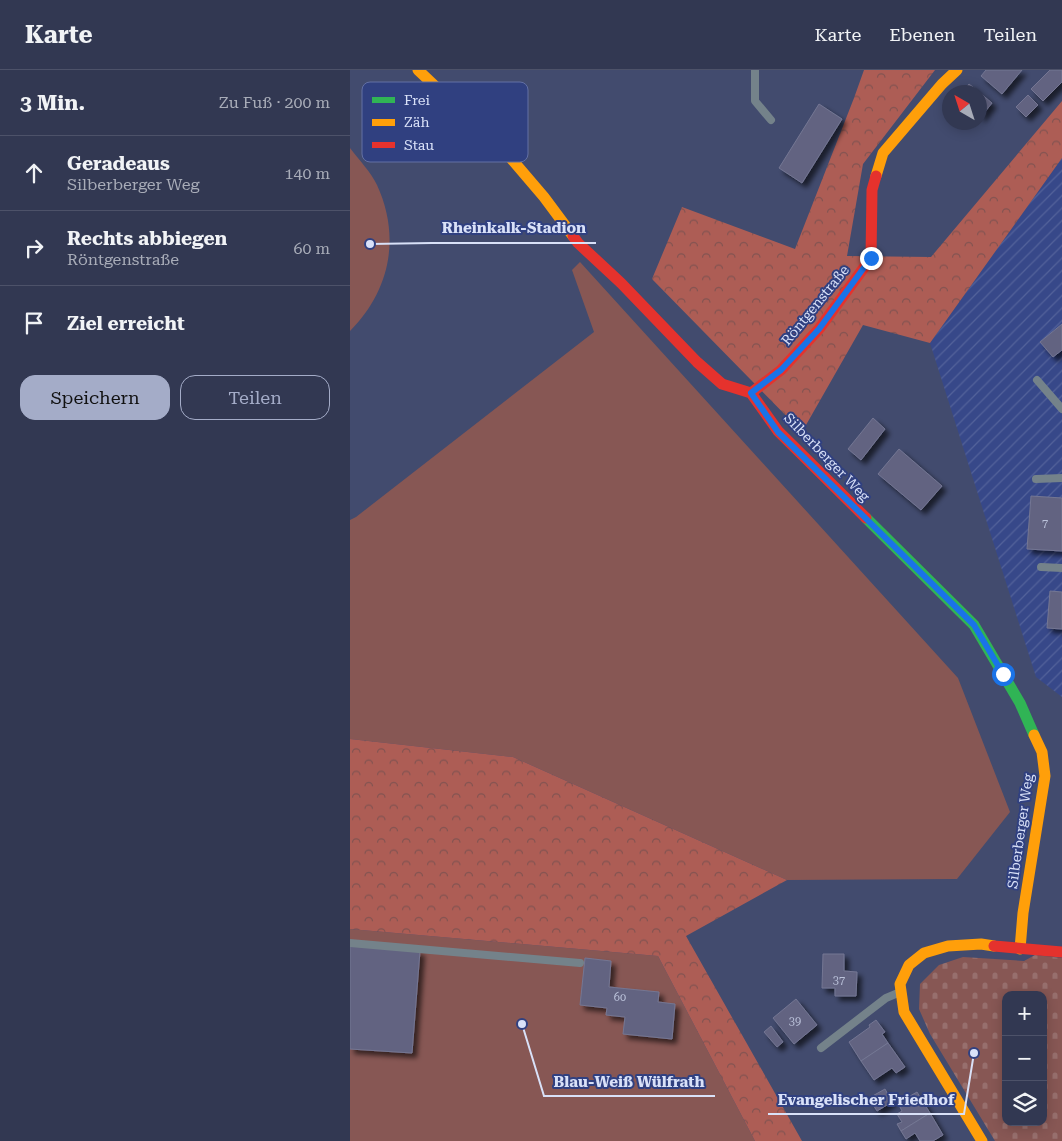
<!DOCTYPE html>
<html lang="de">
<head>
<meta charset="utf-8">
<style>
	body { margin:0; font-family:"Roboto Serif",serif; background:#3a3f59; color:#f1f3f6 }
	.controls { position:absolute; right:15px; bottom:15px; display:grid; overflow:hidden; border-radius:10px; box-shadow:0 2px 12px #0003 }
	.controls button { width:45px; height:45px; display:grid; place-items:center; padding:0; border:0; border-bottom:1px solid #4d5269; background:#323852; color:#f1f3f6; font:25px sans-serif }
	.compass { position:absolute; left:592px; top:15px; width:45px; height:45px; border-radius:50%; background:#323852; box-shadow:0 2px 12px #0003; rotate:321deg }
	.stop { position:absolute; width:15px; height:15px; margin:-11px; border:4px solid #1a73e8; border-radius:50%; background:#fff }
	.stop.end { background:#1a73e8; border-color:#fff; box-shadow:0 1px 5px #0008 }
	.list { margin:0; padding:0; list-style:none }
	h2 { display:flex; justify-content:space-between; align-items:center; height:65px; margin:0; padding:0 20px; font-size:21px }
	h2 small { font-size:16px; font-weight:400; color:#a8acb8 }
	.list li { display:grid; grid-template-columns:32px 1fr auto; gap:15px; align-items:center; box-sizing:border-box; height:75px; padding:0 20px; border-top:1px solid #4d5269 }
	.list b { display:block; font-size:19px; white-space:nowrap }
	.list p { margin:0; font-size:16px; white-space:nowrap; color:#a8acb8 }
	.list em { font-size:16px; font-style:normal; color:#a8acb8 }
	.actions { display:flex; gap:10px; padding:15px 20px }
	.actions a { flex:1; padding:11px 0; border:1px solid #a4acc8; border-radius:15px; text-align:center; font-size:18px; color:#a4acc8 }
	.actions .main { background:#a4acc8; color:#111 }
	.icon { flex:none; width:28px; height:28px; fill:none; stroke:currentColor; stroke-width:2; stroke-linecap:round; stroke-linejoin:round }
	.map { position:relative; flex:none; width:712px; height:1071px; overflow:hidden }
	header { display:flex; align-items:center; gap:30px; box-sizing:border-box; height:70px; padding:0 25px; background:#323852; border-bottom:1px solid #4d5269 }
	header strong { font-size:24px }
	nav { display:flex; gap:28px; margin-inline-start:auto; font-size:18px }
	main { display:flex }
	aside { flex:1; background:#323852 }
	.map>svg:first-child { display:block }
</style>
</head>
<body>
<header>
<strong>Karte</strong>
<nav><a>Karte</a><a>Ebenen</a><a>Teilen</a></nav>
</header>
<main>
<aside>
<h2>3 Min.<small>Zu Fuß · 200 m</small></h2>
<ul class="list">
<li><svg class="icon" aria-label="ahead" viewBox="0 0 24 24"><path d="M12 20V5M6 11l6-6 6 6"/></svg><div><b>Geradeaus</b><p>Silberberger Weg</p></div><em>140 m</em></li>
<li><svg class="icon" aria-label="right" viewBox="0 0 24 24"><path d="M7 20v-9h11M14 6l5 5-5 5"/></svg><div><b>Rechts abbiegen</b><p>Röntgenstraße</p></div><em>60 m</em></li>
<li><svg class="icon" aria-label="arrive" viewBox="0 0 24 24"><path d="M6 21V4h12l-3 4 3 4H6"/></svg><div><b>Ziel erreicht</b></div></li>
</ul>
<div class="actions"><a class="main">Speichern</a><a>Teilen</a></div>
</aside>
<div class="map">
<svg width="712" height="1071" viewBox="0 0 712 1071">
	<defs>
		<pattern id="industrial-furrows" width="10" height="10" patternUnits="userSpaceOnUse" patternTransform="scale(1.25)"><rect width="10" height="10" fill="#374889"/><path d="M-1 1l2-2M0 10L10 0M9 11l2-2" fill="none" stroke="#53629a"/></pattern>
		<pattern id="forest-crowns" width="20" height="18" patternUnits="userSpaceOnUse" patternTransform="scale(1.25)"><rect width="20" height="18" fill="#ad5d55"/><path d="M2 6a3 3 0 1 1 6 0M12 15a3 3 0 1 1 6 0" fill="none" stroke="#825351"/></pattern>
		<pattern id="cemetery-stones" width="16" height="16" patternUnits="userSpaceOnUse" patternTransform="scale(1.25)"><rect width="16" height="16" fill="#875754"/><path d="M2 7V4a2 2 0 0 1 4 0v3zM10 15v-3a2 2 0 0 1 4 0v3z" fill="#976f6d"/></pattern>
		<filter id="shadow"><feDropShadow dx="4.5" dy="4.5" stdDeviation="2.5" flood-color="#0009"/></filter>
	</defs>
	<rect width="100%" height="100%" fill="#424b6e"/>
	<polygon fill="url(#industrial-furrows)" points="712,88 712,627 686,607 580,273"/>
	<g fill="#875754">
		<path d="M0,78C9,90 21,102 27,115C51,167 40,221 0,261Z"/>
		<polygon points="230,192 608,608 660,742 607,809 437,810 163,687 0,669 0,450 6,447 244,262 222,200"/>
		<polygon points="0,859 308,886 405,1071 0,1071"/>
	</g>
	<g fill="url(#forest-crowns)">
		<polygon points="514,0 585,0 513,94 497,186 581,187 712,31 712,88 580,273 513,255 452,362 302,209 332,137 445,179 504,28"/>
		<polygon points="0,669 163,687 437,810 336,866 452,1071 405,1071 308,886 0,859"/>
	</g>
	<path fill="url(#cemetery-stones)" fill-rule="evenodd" d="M685,885L712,888V1071H645L580,964L569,939L570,914L589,895L613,887L674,891ZM656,925H693V1052H656Z"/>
	<g fill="#626481" stroke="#747693" filter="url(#shadow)">
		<polygon points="636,0 672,0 652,24 631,6"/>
		<polygon points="700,0 712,0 712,12 693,31 681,19"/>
		<polygon points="619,14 629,22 612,22"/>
		<polygon points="630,23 642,33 630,48"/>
		<polygon points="678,25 688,35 676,47 666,37"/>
		<polygon points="469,34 492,49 452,113 429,98"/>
		<polygon points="712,254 712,280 703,287 690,272"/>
		<polygon points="523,348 535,359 511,390 498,379"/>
		<polygon points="549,379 592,416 571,440 528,404"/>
		<polygon points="681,426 712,428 712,481 677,479"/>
		<polygon points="700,521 712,522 712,559 697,558"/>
		<polygon points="0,876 70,881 62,983 0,979"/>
		<polygon points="473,884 494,884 494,901 507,902 506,926 485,926 485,918 472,918"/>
		<polygon points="235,888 261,891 259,917 309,922 308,932 325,934 322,969 273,964 275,947 256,945 257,938 230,935"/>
		<polygon points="446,929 467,955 444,974 423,948"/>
		<polygon points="526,950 535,962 532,964 538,973 511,991 499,972 520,957 519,955"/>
		<polygon points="421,956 433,972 427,977 414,962"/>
		<polygon points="538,973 555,997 546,1003 542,998 524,1010 511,991"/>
		<polygon points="535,1019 542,1032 527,1041 519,1028"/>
		<polygon points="567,1022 580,1043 551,1061 547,1054 552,1052 547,1044 552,1041 548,1033"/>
		<polygon points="580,1043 593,1065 583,1071 570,1071 565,1063 556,1069 551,1061"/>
	</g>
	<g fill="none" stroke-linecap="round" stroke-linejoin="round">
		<g stroke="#74828a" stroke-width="8">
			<polyline points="405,0 405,31 421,50"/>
			<polyline points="687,310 712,339"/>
			<polyline points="686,409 712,408"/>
			<polyline points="691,497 712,498"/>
			<polyline points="0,873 230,893"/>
			<polyline points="471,978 536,928 548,923"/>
		</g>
		<polyline stroke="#30b455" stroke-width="11" points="516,448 624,555 670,633 684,665"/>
		<g stroke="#ff9f0a" stroke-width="11">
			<polyline points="68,0 159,86 194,127 223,166"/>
			<polyline points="526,106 533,83 592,14 607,0"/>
			<polyline points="670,879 673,843 695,706 692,682 684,665"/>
			<polyline points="632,1071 554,942 550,914 559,895 574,883 598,876 631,874 644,876"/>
		</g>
		<g stroke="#e5322d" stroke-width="11">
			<polyline points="223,166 228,173 271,213 347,292 372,314 401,323 428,361 516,448"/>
			<polyline points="401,323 431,300 469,259 521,188 522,120 526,106"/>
			<polyline points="644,876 712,882"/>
		</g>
	</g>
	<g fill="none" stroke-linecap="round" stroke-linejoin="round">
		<polyline stroke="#1a73e8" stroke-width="6" points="521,188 469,259 431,300 401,323 428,362 624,555 653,604"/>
	</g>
	<g text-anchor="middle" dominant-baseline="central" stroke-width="4" stroke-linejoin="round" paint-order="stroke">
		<g font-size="11" fill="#bbc2da">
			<text x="695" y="453">7</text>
			<text x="489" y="910">37</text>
			<text x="270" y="927">60</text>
			<text x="445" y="951">39</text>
		</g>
		<g font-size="14" fill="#d9e1f8" stroke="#304080">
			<text transform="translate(465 235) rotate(-51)">Röntgenstraße</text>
			<text transform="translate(477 387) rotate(46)">Silberberger Weg</text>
			<text transform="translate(670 761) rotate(-82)">Silberberger Weg</text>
		</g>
	</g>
	<rect x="12" y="12" width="166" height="80" rx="8" fill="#304080" stroke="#6370a4" stroke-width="1"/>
	<rect x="22" y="27" width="23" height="6" fill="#30b455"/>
	<rect x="22" y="49" width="23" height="7" fill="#ff9f0a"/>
	<rect x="22" y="72" width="23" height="6" fill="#e5322d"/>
	<g font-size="14" fill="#d9e1f8">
		<text x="54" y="35">Frei</text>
		<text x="54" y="57">Zäh</text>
		<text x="54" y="80">Stau</text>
	</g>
	<path fill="none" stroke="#d9e1f8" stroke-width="2" d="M20 174L82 173H246M172 954L194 1026H365M624 983L614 1044H418"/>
	<g fill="#d9e1f8" stroke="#304080" stroke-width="2">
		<circle cx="20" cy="174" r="5"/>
		<circle cx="172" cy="954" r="5"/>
		<circle cx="624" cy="983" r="5"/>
	</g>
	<g font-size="15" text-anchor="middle" font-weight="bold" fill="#d9e1f8" stroke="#304080" stroke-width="4" stroke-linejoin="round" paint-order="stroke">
		<text x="164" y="163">Rheinkalk-Stadion</text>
		<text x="279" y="1017">Blau-Weiß Wülfrath</text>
		<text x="516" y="1035">Evangelischer Friedhof</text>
	</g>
</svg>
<div class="controls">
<button>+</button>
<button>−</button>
<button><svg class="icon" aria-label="layers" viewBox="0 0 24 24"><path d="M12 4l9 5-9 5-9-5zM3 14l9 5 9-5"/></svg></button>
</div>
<svg class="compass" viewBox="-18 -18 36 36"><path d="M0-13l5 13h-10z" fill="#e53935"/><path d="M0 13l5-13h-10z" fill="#a8acb8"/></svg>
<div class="stop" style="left:653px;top:604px"></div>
<div class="stop end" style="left:521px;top:188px"></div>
</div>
</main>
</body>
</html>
